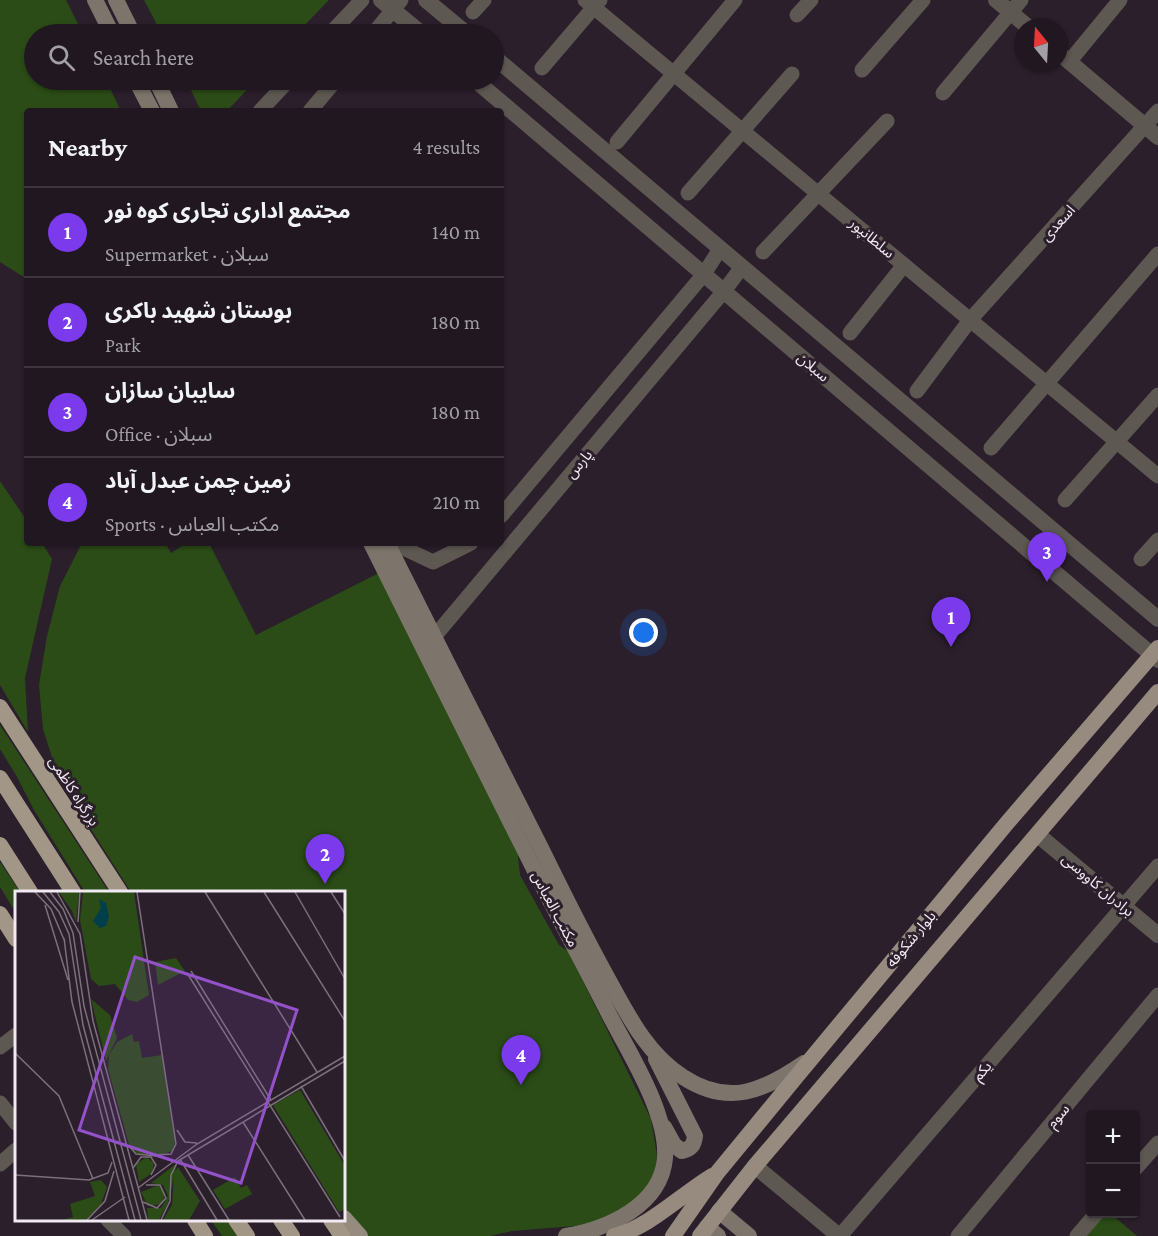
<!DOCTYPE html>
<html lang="en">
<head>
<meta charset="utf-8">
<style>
	body { margin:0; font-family:"Crimson Pro","Noto Sans Arabic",serif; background:#282029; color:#f1f3f6 }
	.controls { position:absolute; right:18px; bottom:18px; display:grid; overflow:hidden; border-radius:6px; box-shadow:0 2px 4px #0004 }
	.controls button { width:54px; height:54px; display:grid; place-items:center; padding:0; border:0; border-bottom:2px solid #3d363e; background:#201720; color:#f1f3f6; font:30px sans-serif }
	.compass { position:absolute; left:1014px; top:18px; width:54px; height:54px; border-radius:50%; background:#201720; box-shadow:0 2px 4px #0004; rotate:342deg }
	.you { position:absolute; left:644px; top:633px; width:21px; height:21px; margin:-15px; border:4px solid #fff; border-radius:50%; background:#1a73e8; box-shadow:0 0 0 9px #1a73e833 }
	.badge { display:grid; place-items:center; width:39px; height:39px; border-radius:50%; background:#7c3aed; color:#fff; font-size:20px; font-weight:700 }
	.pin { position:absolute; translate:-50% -50px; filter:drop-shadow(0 2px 3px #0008) }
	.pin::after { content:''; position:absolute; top:32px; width:21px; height:18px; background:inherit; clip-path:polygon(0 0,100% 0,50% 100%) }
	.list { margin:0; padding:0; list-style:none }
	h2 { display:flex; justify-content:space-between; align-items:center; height:78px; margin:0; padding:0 24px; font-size:26px }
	h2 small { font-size:20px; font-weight:400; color:#a29fa5 }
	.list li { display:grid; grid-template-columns:39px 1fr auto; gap:18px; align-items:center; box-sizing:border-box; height:90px; padding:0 24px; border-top:2px solid #3d363e }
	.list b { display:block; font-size:22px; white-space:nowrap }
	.list p { margin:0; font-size:20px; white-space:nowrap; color:#a29fa5 }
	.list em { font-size:20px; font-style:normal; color:#a29fa5 }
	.icon { flex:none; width:33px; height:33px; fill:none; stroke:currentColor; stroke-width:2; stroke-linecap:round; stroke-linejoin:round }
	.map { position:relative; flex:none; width:1158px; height:1236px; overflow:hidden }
	.search { position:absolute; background:#201720; box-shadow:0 2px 4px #0004; left:24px; top:24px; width:480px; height:66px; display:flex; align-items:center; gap:15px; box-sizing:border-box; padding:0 21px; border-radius:33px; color:#a29fa5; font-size:22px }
	.panel { position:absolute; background:#201720; box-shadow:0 2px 4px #0004; left:24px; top:108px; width:480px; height:438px; border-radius:6px }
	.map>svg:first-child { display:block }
</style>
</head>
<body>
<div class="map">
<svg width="1158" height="1236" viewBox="0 0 1158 1236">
	<rect width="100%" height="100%" fill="#2b1f2b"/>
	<g fill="#2b4c17">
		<polygon points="0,0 66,0 83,34 34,34 34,80 106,80 121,111 27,111 27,279 0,262"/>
		<polygon points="144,0 329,0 296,34 162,34"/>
		<polygon points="186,80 256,80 227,111 201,111"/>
		<polygon points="0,481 27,521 27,543 42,543 52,559 25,678 28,732 0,685"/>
		<polygon points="82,543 165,543 171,553 187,543 209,543 256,635 379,573 517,847 520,875 559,945 568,951 651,1119 657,1155 656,1171 638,1200 605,1219 575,1226 512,1231 490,1236 365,1236 344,1212 344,892 131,892 59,779 43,729 39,685 47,636 60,586"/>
		<polygon points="0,725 109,892 85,892 34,810 16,775 0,749"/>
		<polygon points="0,862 20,892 16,892 16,913 0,887"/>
		<polygon points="1103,1214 1111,1214 1137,1236 1084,1236"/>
		<polygon points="211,1220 229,1220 240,1236 222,1236"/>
	</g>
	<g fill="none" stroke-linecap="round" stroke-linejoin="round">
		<g stroke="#5d5852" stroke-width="15">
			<polyline points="585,0 1158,476"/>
			<polyline points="473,12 484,0"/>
			<polyline points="797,15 811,0"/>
			<polyline points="330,34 362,0"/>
			<polyline points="373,34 401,0"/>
			<polyline points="1069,62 1120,0"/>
			<polyline points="542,68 600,0"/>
			<polyline points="862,70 923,0"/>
			<polyline points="943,93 1021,0"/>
			<polyline points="260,111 289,80"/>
			<polyline points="310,111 336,80"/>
			<polyline points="617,142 735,0"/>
			<polyline points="688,193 792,74"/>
			<polyline points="763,252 887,121"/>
			<polyline points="850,333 904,265"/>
			<polyline points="917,391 970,320 1158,111"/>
			<polyline points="991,448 1158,254"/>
			<polyline points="1065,500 1158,395"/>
			<polyline points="501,516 704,274 720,249"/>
			<polyline points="393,543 433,562 471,543"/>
			<polyline points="1141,559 1158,540"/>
			<polyline points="425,643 434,637 724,291 742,267"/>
			<polyline points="0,1047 16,1035"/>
			<polyline points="0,1103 16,1123"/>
			<polyline points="0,1164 16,1150"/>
			<polyline points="1136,1168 1158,1143"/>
			<polyline points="108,1220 124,1236"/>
			<polyline points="840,1236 1158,866"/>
			<polyline points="958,1236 1158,995"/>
			<polyline points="1077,1236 1096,1214"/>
		</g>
		<g stroke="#5d5852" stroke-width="16">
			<polyline points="381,0 422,34"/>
			<polyline points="426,0 467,34"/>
			<polyline points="996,0 1028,27"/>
			<polyline points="1059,53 1158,137"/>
			<polyline points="494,57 1158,619"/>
			<polyline points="475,80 1158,660"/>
			<polyline points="1038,835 1158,935"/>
			<polyline points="755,1166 839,1236"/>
		</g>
		<g stroke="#7d756b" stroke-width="16">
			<polyline points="95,0 112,34"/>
			<polyline points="116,0 133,34"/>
			<polyline points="136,80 152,111"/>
			<polyline points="156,80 171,111"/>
			<path d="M371,543C425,651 478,759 533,867C558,917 585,966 610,1016C630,1054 668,1114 665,1158C661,1206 607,1229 566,1236"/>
			<path d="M387,543C438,645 489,746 541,848C562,891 584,935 607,977C628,1015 646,1053 683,1077C729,1107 763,1091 804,1063"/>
			<path d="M656,1059L695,1136C694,1145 691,1149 682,1151L674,1145L664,1127"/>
			<polyline points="719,1211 749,1236"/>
			<polyline points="707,1227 718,1236"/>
		</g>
		<g stroke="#968b7e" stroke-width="16">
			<polyline points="344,1218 360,1236"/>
			<path d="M614,1236C647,1229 682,1194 712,1176"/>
			<polyline points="673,1236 717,1173 796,1077 1007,823 1158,648"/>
			<polyline points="700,1236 755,1166 1158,692"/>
		</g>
		<g stroke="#a29687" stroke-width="16">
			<polyline points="0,707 120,892"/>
			<polyline points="0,778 73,892"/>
			<polyline points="0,845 30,892"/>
			<polyline points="0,914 16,939"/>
			<polyline points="195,1220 205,1236"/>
			<polyline points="236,1220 247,1236"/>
			<polyline points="281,1220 292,1236"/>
			<polyline points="331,1220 342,1236"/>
		</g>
	</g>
	<g text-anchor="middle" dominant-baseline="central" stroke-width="6" stroke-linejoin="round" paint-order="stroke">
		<g font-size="15" fill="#f2eaf2" stroke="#2b1f2b">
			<text transform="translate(1058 223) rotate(-48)">اسعدی</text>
			<text transform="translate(872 238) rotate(40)">سلطانپور</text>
			<text transform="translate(813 367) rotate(40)">سبلان</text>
			<text transform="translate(579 464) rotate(-50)">پارس</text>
			<text transform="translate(74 791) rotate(57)">بزرگراه کاظمی</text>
			<text transform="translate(1098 885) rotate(40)">برادران کاووسی</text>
			<text transform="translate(555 909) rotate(62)">مکتب العباس</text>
			<text transform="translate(911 939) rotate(-50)">بلوار شکوفه</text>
			<text transform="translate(982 1071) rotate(-49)">یکم</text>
			<text transform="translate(1058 1116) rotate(-50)">سوم</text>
		</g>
	</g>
	<g transform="translate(15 891)">
		<rect width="330" height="330" fill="#2b1f2b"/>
		<path d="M44,1H64L61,31L57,20ZM68,1H119L134,104L122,111L113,109L100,93L84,95L76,88L65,29ZM161,67L170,80L143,94L140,71ZM76,108L95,124L102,147L91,170ZM117,143L119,151L124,150L127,167L147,164L160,252L158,260L145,264L122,263L115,257L93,178L94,164L102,151ZM285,199L330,275V318L324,321L258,214ZM132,266L139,272L137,282L124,291L121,273ZM162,272L153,312L144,329H133L132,317H146L153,305L148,294L136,292ZM163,276L185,310L174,329H148L157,314L159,282ZM220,286L226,297L232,294L237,303L210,318L198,299ZM86,289L92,296L86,313L71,329H48L58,326L55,313L80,305L75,291ZM144,294L150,302L147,313L133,315L126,301Z" fill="#2b4c17"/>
		<path d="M84,8L91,12L94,26L91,35L85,37L78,30L86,17Z" fill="#013f4c"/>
		<path fill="none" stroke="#7b707b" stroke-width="1.5" d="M20,1L36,18L50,51M28,1L44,21L54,43L68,134L120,329M35,1L48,18L58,42L69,115L126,329M42,1L65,43L78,130L132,329M122,1L161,253L156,263L141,264M190,1L302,181M249,1L330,130M280,1L330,88M316,1L330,23M30,14L53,89M63,31L65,1M49,47L57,111L114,329M176,80L256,209M172,82L325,326M0,162L44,205L78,288M286,195L330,270M228,231L290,329M162,239L170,251L182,252M114,255L121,263L142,265M173,264L214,329M165,268L202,329M163,270L330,170M118,277L126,266H136L141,274L136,284M0,284L74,289L93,282L97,271M123,297L182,253L330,165M128,311L142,317L151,307L145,294H131M72,329L90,310L99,280M77,329L110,306M146,329L155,310L156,284L163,270"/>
		<path fill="#9352c9" fill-opacity="0.15" stroke="#9352c9" stroke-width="3" d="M120,66L282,119L226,292L64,239Z"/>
		<rect width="330" height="330" fill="none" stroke="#f2eaf2" stroke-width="3"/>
	</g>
</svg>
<div class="controls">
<button>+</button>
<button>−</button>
</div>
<svg class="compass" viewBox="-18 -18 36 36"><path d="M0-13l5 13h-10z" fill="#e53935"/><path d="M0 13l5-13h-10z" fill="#a29fa5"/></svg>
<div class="you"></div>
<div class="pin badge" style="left:951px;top:647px">1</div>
<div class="pin badge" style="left:325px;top:884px">2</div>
<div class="pin badge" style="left:1047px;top:582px">3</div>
<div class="pin badge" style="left:521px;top:1085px">4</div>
<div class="search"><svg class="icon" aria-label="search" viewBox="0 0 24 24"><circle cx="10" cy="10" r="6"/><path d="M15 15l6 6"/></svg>Search here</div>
<section class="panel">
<h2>Nearby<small>4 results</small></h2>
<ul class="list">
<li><span class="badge">1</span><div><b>مجتمع اداری تجاری کوه نور</b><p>Supermarket · سبلان</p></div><em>140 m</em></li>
<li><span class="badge">2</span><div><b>بوستان شهید باکری</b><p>Park</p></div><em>180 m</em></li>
<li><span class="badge">3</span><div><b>سایبان سازان</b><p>Office · سبلان</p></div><em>180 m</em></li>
<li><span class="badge">4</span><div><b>زمین چمن عبدل آباد</b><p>Sports · مکتب العباس</p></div><em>210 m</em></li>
</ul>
</section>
</div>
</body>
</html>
